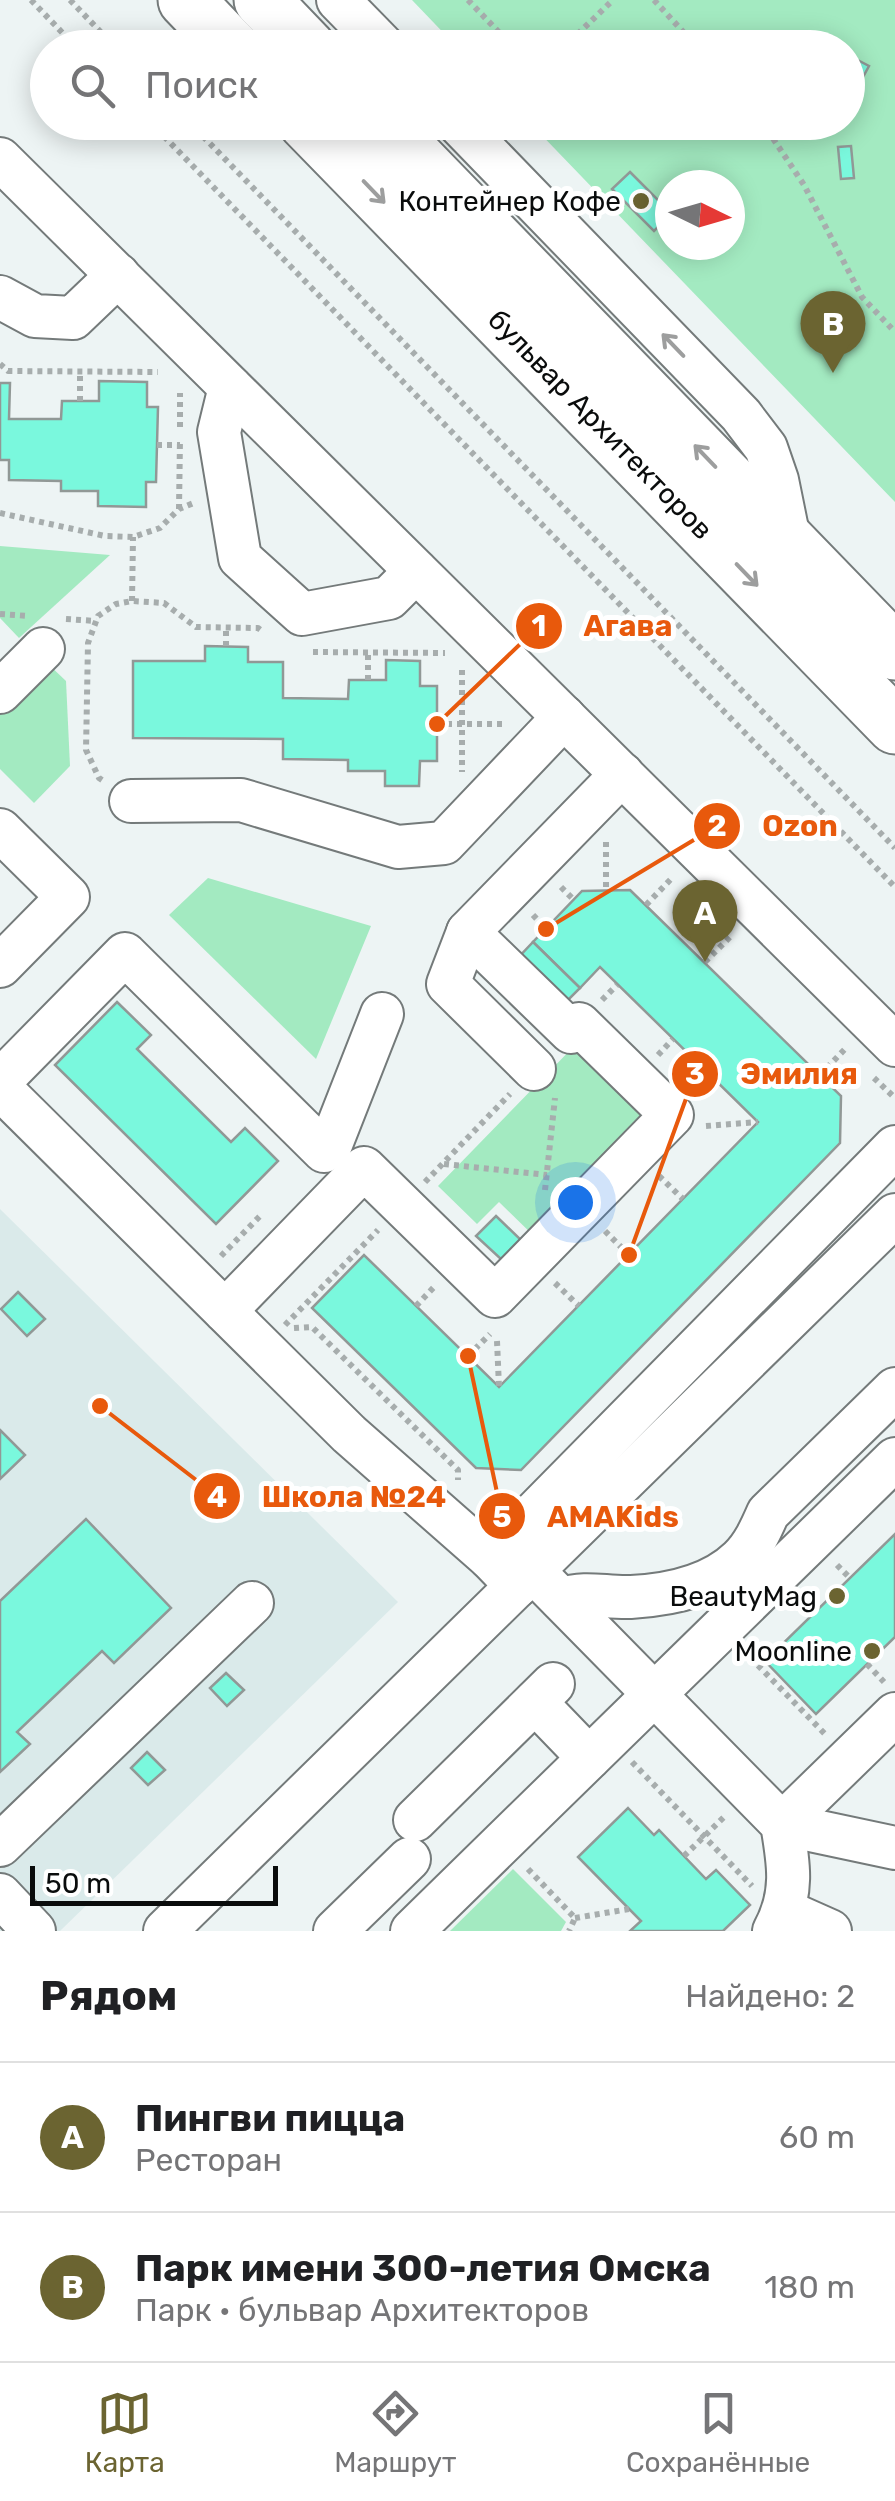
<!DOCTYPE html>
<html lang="ru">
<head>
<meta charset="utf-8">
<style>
	body { margin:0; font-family:Rubik,sans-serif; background:#f2f2f2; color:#202124 }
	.compass { position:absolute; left:655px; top:170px; width:90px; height:90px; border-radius:50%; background:#fff; box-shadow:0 5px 25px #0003; rotate:95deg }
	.scale { position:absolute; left:30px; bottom:25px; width:248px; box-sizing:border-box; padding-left:10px; border:5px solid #0a0c0c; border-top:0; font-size:28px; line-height:35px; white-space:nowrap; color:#0a0c0c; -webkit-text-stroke:8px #fff; paint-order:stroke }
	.you { position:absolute; left:575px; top:1202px; width:35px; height:35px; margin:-25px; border:8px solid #fff; border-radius:50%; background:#1a73e8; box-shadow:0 0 0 15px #1a73e833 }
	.badge { display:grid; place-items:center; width:65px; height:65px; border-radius:50%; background:#6b6431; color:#fff; font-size:32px; font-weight:700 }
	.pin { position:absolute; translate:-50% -82px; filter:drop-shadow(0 2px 5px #0008) }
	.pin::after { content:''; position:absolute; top:52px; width:35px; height:30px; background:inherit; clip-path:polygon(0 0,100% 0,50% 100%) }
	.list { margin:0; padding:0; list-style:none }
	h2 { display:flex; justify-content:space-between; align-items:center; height:130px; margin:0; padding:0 40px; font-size:42px }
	h2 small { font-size:32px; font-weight:400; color:#757577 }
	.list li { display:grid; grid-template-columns:65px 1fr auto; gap:30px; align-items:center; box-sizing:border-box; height:150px; padding:0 40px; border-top:2px solid #e0e0e0 }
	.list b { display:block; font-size:38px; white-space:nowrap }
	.list p { margin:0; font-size:32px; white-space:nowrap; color:#757577 }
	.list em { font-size:32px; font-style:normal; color:#757577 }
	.icon { flex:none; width:55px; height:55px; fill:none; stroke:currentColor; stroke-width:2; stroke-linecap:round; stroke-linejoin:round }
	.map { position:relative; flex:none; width:895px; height:1931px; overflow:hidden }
	.search { position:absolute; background:#fff; box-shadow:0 5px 25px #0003; left:30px; right:30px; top:30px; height:110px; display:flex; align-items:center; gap:25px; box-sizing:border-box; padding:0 35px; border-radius:55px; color:#757577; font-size:38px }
	.sheet { height:430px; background:#fff }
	nav { display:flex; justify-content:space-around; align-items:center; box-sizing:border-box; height:140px; border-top:2px solid #e0e0e0; background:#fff; font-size:28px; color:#757577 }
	nav a { display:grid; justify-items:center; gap:5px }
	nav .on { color:#6b6431 }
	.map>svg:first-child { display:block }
</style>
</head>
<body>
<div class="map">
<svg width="895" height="1931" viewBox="0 0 895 1931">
	<rect width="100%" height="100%" fill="#edf4f4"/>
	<polygon fill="#daeaea" points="0,1209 398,1602 60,1931 0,1931"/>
	<g fill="#a3eac1" fill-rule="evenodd">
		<path d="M412,0H895V502L530,123L848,122V48L457,47ZM670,185H730V245H670Z"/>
		<polygon points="0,546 110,555 19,638 0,618"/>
		<polygon points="46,662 66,681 70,766 34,803 0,769 0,709"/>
		<polygon points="208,878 371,926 316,1059 169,915"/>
		<polygon points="580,1040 659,1117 539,1241 499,1202 477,1224 438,1186"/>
		<polygon points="513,1869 566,1922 561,1931 450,1931"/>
	</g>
	<g fill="#7af8dd" stroke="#919896" stroke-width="2.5">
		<polygon points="848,55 869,66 851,99 848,98"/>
		<polygon points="851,146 854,178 841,179 838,147"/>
		<polygon points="630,172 670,212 670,215 654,231 612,189"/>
		<polygon points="99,381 147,382 147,407 158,407 156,482 146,482 146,507 98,506 98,491 61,491 61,481 9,480 9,460 0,460 0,383 10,383 9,419 61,419 62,401 99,401"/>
		<polygon points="205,646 248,647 248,662 283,662 283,698 348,699 349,680 386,680 386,660 420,661 420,686 437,686 437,761 420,761 419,786 385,786 385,771 348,771 348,760 283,759 283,739 133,738 133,661 205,661"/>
		<polygon points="630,890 841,1096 840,1143 521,1470 476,1468 312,1308 364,1255 499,1387 758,1122 600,967 580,988 533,942 582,891"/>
		<polygon points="533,942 580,988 563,1005 516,960"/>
		<polygon points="117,1002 151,1035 137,1049 231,1142 245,1128 278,1161 216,1224 55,1065"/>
		<polygon points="496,1216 521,1240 502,1260 476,1236"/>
		<polygon points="18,1292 45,1319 27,1336 1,1309"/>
		<polygon points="0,1430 25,1455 0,1479"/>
		<polygon points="86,1519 171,1608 114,1663 102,1651 17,1732 30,1744 0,1772 0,1601"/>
		<polygon points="895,1534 895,1637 816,1714 765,1661"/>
		<polygon points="226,1673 244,1690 227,1706 210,1688"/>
		<polygon points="147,1752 165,1770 148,1785 131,1768"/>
		<polygon points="628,1808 654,1835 659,1830 706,1879 716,1870 750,1905 723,1931 630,1931 641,1921 578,1857"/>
	</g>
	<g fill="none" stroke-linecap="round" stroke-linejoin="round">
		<defs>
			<g id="minor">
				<polyline points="338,0 385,48"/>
				<polyline points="457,122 741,415 766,448 777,480 790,544"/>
				<polyline points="0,159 895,1045"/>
				<polyline points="0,297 35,316 73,318 118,275"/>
				<polyline points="230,387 219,432 240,558 302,614 389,598 416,571"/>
				<polyline points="0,692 43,649"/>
				<polyline points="131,801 241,800 398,847 444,843 564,717"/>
				<polyline points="0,830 68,897 0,966"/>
				<polyline points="468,932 448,984 534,1069"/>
				<polyline points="0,1081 125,954 324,1151 331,1144 382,1014"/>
				<polyline points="0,1088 349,1434 490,1558 517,1586"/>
				<polyline points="225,1311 364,1168 495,1296 672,1115 579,1024 571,1032 468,932 622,774"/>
				<polyline points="490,1558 895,1147"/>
				<path d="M533,1571L782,1824C789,1864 794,1894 774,1931"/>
				<path d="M561,1599C588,1591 604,1598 631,1597C668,1595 712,1586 740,1559C753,1547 761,1529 768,1513L895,1389"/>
				<polyline points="535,1702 589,1758"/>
				<polyline points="415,1820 553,1684"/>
				<polyline points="782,1824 895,1714"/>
				<polyline points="782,1824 895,1848"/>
				<polyline points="0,1845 252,1603"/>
				<polyline points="0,1895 34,1931"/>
				<polyline points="785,1911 830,1931"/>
				<polyline points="165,1931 895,1215"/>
				<polyline points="335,1931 409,1859"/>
				<polyline points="412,1931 895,1459"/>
			</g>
			<g id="major">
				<polyline points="186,0 232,48"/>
				<polyline points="262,0 308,48"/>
				<path id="s1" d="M306,122L895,726"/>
				<polyline points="381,122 895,652"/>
			</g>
		</defs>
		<use href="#minor" stroke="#747a7a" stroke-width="46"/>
		<use href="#major" stroke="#747a7a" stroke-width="59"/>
		<g stroke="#a7adad" stroke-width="6" stroke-dasharray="5 5" stroke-linecap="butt">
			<polyline points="31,0 77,48"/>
			<polyline points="70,0 116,48"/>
			<polyline points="468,0 514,48"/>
			<polyline points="654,0 698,48"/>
			<polyline points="563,48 613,0"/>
			<polyline points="150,122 895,887"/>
			<polyline points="189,122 895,848"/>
			<polyline points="762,122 804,185 862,297 895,332"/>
			<polyline points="0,364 8,371 158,372"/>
			<polyline points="80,401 80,372"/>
			<polyline points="180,427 180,393"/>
			<polyline points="157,445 180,445"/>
			<polyline points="179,509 180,439"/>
			<polyline points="0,513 105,536 133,537 160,528 179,509 196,502"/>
			<polyline points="132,601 133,537"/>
			<polyline points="0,614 29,616"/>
			<polyline points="66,619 96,621"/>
			<polyline points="226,646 226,627"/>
			<polyline points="313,652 445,653"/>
			<polyline points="462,670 462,772"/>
			<polyline points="368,680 368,653"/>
			<polyline points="437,724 506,724"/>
			<polyline points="102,780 99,778 86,750 88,643 98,616 116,604 132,601 164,603 196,627 258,628 262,631"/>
			<polyline points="606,842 606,890"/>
			<polyline points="561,887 574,900"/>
			<polyline points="646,905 671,879"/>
			<polyline points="533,915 546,929"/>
			<polyline points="705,962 730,937"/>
			<polyline points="602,1000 617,985"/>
			<polyline points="658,1055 673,1039"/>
			<polyline points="820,1075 845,1049"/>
			<polyline points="874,1078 895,1098"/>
			<polyline points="706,1126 758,1122"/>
			<polyline points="444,1164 547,1175"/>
			<polyline points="659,1176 683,1199"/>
			<polyline points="425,1182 510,1094"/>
			<polyline points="545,1190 555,1098"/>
			<polyline points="605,1231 629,1255"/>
			<polyline points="221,1256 261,1215"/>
			<polyline points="555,1283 579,1306"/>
			<polyline points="416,1306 434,1287"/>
			<polyline points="285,1325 378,1230"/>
			<polyline points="294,1328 312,1327 458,1470 458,1480"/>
			<polyline points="497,1341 499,1387"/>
			<polyline points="468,1356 490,1334"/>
			<polyline points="837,1565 850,1578"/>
			<polyline points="744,1651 825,1734 826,1733"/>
			<polyline points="867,1664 884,1682"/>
			<polyline points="632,1762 752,1886"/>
			<polyline points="684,1856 726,1815"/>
			<polyline points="528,1869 575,1918 569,1931"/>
			<polyline points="575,1918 629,1909"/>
		</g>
		<use href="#minor" stroke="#fff" stroke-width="42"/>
		<use href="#major" stroke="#fff" stroke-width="55"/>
	</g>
	<defs><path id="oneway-shaft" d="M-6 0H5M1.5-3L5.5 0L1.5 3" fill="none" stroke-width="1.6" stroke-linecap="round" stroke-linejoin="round" transform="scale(2.5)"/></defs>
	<g stroke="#9d9e9e">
		<use href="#oneway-shaft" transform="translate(374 192) rotate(46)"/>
		<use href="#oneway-shaft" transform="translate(673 345) rotate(-134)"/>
		<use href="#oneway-shaft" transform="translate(705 456) rotate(-134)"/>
		<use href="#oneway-shaft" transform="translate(747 575) rotate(46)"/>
	</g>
	<g fill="#6b6431" stroke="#fff" stroke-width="4">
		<circle cx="641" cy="201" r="10"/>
		<circle cx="837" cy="1596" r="10"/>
		<circle cx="872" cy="1651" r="10"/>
	</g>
	<g text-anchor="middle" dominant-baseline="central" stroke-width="10" stroke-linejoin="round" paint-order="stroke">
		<g font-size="28" fill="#0a0c0c" stroke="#fff" text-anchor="end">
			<text x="621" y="201">Контейнер Кофе</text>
			<text x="817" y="1596">BeautyMag</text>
			<text x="852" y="1651">Moonline</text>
		</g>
		<g font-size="28" fill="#0a0c0c" stroke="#fff">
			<text stroke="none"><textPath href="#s1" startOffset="422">бульвар Архитекторов</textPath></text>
		</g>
	</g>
	<path fill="none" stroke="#e8590c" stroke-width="4" d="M437 724L539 626M546 929L717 826M629 1255L695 1074M100 1406L217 1496M468 1356L502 1516"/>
	<g fill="#e8590c" stroke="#fff" stroke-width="4">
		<circle cx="437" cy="724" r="10"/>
		<circle cx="546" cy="929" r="10"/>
		<circle cx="629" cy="1255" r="10"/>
		<circle cx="100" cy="1406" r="10"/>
		<circle cx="468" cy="1356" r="10"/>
		<circle cx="539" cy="626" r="25"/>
		<circle cx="717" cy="826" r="25"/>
		<circle cx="695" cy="1074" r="25"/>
		<circle cx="217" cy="1496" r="25"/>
		<circle cx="502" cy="1516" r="25"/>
	</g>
	<g font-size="30" text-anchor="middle" font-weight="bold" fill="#fff">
		<text x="539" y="636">1</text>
		<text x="717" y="836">2</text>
		<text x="695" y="1084">3</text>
		<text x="217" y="1507">4</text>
		<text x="502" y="1527">5</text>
	</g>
	<g font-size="30" text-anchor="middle" font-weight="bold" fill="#e8590c" stroke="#fff" stroke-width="10" stroke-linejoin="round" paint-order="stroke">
		<text x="628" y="636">Агава</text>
		<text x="800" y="836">Ozon</text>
		<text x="799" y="1084">Эмилия</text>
		<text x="354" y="1507">Школа №24</text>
		<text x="613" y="1527">AMAKids</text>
	</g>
</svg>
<svg class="compass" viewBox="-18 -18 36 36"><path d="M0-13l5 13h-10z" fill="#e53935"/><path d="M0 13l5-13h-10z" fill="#757577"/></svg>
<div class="scale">50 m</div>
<div class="you"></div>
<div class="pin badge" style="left:705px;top:962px">A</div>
<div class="pin badge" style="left:833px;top:373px">B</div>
<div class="search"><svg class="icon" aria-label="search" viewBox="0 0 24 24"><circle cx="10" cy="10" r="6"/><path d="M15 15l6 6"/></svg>Поиск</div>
</div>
<section class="sheet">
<h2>Рядом<small>Найдено: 2</small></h2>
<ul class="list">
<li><span class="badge">A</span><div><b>Пингви пицца</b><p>Ресторан</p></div><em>60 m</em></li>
<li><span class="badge">B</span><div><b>Парк имени 300-летия Омска</b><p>Парк · бульвар Архитекторов</p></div><em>180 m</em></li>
</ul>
</section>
<nav>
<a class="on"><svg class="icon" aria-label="map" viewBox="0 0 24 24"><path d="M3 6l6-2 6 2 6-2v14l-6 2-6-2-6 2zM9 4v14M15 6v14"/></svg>Карта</a>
<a><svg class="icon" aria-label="directions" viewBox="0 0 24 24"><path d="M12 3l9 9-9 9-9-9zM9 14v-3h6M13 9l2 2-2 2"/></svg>Маршрут</a>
<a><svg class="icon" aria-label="saved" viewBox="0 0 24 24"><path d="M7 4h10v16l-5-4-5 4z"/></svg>Сохранённые</a>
</nav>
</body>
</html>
